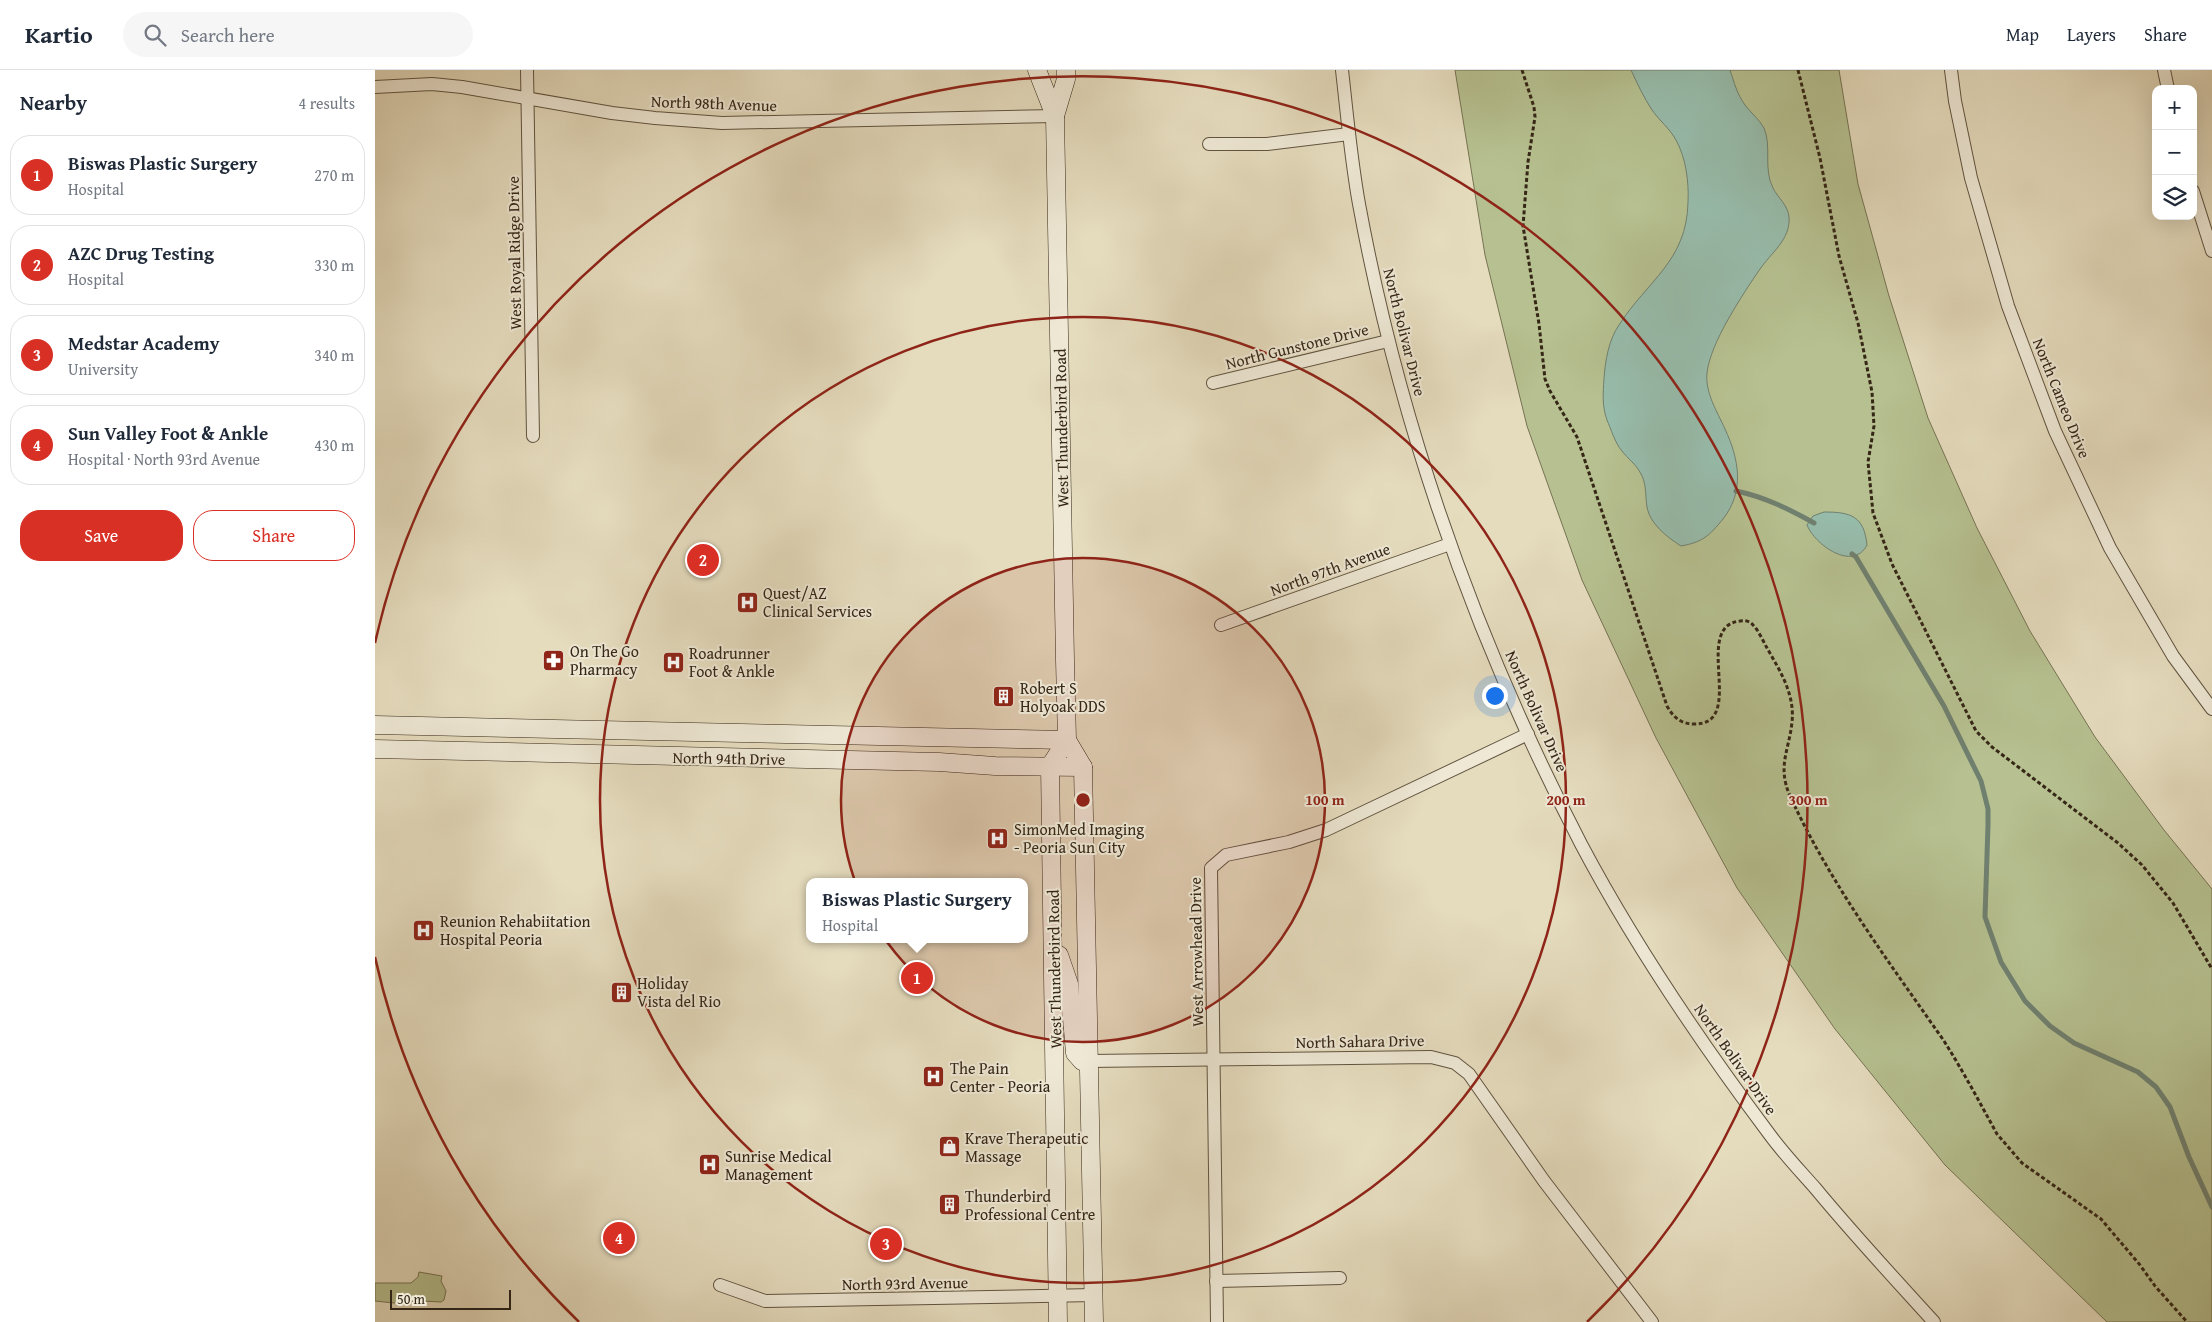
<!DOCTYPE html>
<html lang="en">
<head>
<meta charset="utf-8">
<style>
	body { margin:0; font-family:"Gentium Book Plus",serif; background:#f6f6f7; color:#1f2937 }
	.controls { position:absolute; right:15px; top:15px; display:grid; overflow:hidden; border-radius:10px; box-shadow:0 5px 20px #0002 }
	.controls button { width:45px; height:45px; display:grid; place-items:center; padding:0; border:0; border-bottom:1px solid #e0e1e3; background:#fff; color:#1f2937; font:25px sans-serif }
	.scale { position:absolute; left:15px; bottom:12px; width:121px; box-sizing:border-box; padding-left:5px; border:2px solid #352616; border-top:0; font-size:14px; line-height:18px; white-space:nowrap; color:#352616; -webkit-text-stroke:4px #eee8d5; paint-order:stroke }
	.you { position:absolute; left:1119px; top:625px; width:18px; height:18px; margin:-12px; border:4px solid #fff; border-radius:50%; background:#1a73e8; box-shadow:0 0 0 8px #1a73e833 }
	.badge { display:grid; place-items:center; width:32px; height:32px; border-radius:50%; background:#d93025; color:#fff; font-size:16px; font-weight:700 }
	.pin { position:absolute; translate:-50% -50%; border:2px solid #fff; box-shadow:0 1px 5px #0006 }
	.popup { position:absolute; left:431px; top:808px; width:222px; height:65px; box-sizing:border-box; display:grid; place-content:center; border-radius:10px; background:#fff; filter:drop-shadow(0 1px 4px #0005); font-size:16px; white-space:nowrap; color:#747a83 }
	.popup b { font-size:19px; color:#1f2937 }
	.popup::after { content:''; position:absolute; left:50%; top:100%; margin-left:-10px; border:10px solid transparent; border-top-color:#fff }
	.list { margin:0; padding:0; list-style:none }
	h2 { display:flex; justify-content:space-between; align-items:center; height:65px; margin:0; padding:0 20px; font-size:21px }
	h2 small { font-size:16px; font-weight:400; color:#747a83 }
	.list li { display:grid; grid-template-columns:32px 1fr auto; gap:15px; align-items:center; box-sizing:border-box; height:80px; margin:0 10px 10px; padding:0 10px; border:1px solid #e0e1e3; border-radius:20px }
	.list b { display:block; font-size:19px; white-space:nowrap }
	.list p { margin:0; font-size:16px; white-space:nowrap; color:#747a83 }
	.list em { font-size:16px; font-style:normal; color:#747a83 }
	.actions { display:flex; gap:10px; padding:15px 20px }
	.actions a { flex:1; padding:11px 0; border:1px solid #d93025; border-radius:20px; text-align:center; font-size:18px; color:#d93025 }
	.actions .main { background:#d93025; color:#fff }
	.icon { flex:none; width:28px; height:28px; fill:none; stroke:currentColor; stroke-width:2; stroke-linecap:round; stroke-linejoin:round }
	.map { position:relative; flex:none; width:1837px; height:1252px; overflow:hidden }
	header { display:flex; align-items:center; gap:30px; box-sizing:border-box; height:70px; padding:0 25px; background:#fff; border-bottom:1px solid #e0e1e3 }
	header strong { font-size:24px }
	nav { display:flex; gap:28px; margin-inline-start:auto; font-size:18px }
	.search { width:350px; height:45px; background:#f6f6f7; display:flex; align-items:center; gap:12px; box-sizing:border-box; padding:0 18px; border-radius:28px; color:#747a83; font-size:19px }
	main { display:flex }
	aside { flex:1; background:#fff }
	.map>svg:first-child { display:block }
</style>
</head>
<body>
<header>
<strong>Kartio</strong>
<div class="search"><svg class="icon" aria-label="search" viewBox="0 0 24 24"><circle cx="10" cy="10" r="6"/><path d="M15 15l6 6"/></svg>Search here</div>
<nav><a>Map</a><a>Layers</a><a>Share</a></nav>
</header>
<main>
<aside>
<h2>Nearby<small>4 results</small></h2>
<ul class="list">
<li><span class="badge">1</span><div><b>Biswas Plastic Surgery</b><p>Hospital</p></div><em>270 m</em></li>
<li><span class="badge">2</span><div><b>AZC Drug Testing</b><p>Hospital</p></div><em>330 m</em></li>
<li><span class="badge">3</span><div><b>Medstar Academy</b><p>University</p></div><em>340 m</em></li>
<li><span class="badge">4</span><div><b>Sun Valley Foot &amp; Ankle</b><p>Hospital · North 93rd Avenue</p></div><em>430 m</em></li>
</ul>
<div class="actions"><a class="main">Save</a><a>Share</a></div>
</aside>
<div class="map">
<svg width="1837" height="1252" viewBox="0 0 1837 1252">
	<rect width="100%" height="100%" fill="#e5dcbe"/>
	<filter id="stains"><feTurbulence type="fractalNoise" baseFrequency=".004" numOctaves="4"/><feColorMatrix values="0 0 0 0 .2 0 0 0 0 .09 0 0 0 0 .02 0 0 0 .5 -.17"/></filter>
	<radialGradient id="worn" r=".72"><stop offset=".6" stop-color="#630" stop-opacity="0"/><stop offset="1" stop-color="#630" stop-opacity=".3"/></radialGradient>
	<g fill="#b6c090" stroke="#767353">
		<polygon points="1080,0 1464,0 1483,114 1514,226 1553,348 1602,458 1655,561 1720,667 1789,760 1837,819 1837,1252 1732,1252 1570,1095 1460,959 1362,818 1281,668 1207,510 1152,356 1110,185"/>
		<polygon points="44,1202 67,1206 66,1211 71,1221 69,1230 66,1232 47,1231 19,1233 0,1231 0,1213 36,1213 43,1207"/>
	</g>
	<g fill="#97bcab" stroke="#70806f">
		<path d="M1256,0H1355C1359,12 1362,24 1370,35C1376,43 1384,49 1389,58C1397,76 1388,99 1398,118C1403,128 1413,135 1414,147C1416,169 1396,183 1385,199C1368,224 1335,273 1332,303C1330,323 1342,341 1350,359C1364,389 1370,421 1348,449C1334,466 1328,472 1306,476C1292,467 1275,454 1272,437C1270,425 1272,415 1266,404C1261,394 1253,389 1247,381C1240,373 1236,359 1232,350C1227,336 1228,324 1229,309C1230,291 1234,269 1244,255C1272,211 1312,191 1313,132C1314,112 1311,88 1301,70C1295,59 1284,50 1277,40C1269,28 1262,13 1256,0Z"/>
		<path d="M1449,442C1476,442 1489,446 1492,475C1478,502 1440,475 1432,455L1438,446Z"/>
	</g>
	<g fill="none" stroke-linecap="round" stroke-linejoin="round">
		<g stroke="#70806f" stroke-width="5">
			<path d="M1361,421C1390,427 1414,439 1439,453"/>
			<polyline points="1477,484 1481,487 1569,636 1606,711 1613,739 1613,755 1610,847 1626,892 1650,931 1675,956 1699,973 1763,1002 1781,1017 1795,1037 1814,1087 1837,1137"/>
		</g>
		<defs>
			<g id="street">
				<polyline points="152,0 158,366"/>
				<path d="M967,0C972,44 976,90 984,134C1025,357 1102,573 1206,774C1260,876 1326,973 1395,1065C1409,1084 1426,1102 1441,1119C1479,1165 1519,1208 1559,1252"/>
				<polyline points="1576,0 1580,31 1596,108 1633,236 1680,361 1735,478 1798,586 1837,639"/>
				<polyline points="1789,0 1793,19"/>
				<polyline points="0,17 57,14 87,17 237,43 280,48 347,53 680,46"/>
				<polyline points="834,74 892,74 974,64"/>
				<polyline points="1818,121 1837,181"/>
				<polyline points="838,313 1013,271"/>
				<polyline points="846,555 1075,474"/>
				<polyline points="714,991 1056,987 1080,993 1094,1004 1169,1111 1277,1252"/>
				<polyline points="841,1211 965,1208"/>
				<polyline points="345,1215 390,1231 719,1225"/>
				<polyline points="842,1252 836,798 851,785 914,772 951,760 1153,664"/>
			</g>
			<g id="secondary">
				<polyline points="662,0 680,46"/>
				<polyline points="691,0 691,9 680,46 690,590 692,670 708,697 719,1252"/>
				<polyline points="0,655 692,670"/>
				<polyline points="0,679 564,692 620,696 708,697"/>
				<polyline points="684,885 694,914 700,983 707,991 714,991"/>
				<polyline points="683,1252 675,696 692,670"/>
			</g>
		</defs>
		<use href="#street" stroke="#615440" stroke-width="14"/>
		<use href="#secondary" stroke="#352616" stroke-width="19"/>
		<g stroke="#352616" stroke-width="3" stroke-dasharray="4 2.5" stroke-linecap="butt">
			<path d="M1147,0L1159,37L1160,47L1153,92L1148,156L1164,254L1170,309L1175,321L1202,367L1292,636C1298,647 1306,654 1319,654C1373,655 1316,556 1365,551C1370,550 1375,551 1378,555C1384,561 1388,571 1392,578C1405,601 1420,624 1417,652C1414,681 1402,696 1415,726C1456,815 1514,892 1569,971C1588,1001 1605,1033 1622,1064L1647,1093L1726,1149L1765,1195L1780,1216L1812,1252"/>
			<polyline points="1423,0 1445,88 1464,186 1483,253 1497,322 1499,356 1493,392 1498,443 1517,494 1601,661 1617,677 1743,773 1767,795 1798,833 1837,899"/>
		</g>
		<use href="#street" stroke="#eee8d5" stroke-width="12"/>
		<use href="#secondary" stroke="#eee8d5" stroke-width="18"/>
	</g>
	<circle cx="708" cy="730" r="242" fill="#8f2418" fill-opacity=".12"/>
	<g fill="none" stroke="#8f2418" stroke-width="2.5">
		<circle cx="708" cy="730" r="242"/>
		<circle cx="708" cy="730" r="483"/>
		<path d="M204 1252A725 725 0 0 1 0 887M0 573A725 725 0 1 1 1212 1252"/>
	</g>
	<defs>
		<symbol id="hospital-square" viewBox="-11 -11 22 22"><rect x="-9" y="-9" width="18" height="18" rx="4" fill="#8f2418" stroke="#eee8d5"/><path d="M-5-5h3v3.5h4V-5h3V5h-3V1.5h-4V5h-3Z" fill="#fff"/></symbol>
		<symbol id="pharmacy-square" viewBox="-11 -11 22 22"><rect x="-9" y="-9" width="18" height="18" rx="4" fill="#8f2418" stroke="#eee8d5"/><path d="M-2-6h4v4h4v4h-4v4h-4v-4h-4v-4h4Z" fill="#fff"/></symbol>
		<symbol id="building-square" viewBox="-11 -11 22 22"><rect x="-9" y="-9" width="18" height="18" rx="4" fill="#8f2418" stroke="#eee8d5"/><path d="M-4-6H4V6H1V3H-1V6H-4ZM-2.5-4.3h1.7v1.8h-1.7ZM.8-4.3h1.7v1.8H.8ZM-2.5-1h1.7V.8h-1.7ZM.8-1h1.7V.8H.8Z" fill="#fff"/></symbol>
		<symbol id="shop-square" viewBox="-11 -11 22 22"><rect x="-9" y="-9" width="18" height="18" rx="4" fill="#8f2418" stroke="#eee8d5"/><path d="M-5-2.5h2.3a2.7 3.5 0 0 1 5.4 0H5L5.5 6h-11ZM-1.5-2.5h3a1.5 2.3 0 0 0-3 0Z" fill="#fff"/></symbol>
	</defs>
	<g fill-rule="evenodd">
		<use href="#hospital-square" x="360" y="520" width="25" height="25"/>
		<use href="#pharmacy-square" x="166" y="578" width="25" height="25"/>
		<use href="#hospital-square" x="286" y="580" width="25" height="25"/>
		<use href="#building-square" x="616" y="614" width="25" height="25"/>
		<use href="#hospital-square" x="610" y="756" width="25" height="25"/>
		<use href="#hospital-square" x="36" y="848" width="25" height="25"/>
		<use href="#building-square" x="234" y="910" width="25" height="25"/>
		<use href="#hospital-square" x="546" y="994" width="25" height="25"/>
		<use href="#shop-square" x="562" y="1064" width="25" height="25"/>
		<use href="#hospital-square" x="322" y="1082" width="25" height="25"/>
		<use href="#building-square" x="562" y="1122" width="25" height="25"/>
	</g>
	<g text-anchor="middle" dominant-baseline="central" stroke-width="4" stroke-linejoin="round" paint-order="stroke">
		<g font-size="16" fill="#352616" stroke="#eee8d5">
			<text transform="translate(339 33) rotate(2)">North 98th Avenue</text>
			<text transform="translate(139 183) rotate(-91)">West Royal Ridge Drive</text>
			<text transform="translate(1030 262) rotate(76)">North Bolivar Drive</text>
			<text transform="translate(922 276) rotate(-14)">North Gunstone Drive</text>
			<text transform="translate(1687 328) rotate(68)">North Cameo Drive</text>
			<text transform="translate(686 358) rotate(-91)">West Thunderbird Road</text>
			<text transform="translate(955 499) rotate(-20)">North 97th Avenue</text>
			<text transform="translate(1162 641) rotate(66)">North Bolivar Drive</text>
			<text transform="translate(354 688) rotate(1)">North 94th Drive</text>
			<text transform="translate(821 882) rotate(-91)">West Arrowhead Drive</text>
			<text transform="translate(679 899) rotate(-91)">West Thunderbird Road</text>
			<text transform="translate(985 971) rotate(-1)">North Sahara Drive</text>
			<text transform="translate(1361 989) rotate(55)">North Bolivar Drive</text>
			<text transform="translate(530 1213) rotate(-1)">North 93rd Avenue</text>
		</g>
		<g font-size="16" fill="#352616" stroke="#eee8d5" text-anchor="start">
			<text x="388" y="523">Quest/AZ<tspan x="388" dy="18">Clinical Services</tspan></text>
			<text x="195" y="581">On The Go<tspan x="195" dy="18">Pharmacy</tspan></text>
			<text x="314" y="583">Roadrunner<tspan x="314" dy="18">Foot &amp; Ankle</tspan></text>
			<text x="645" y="618">Robert S<tspan x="645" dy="18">Holyoak DDS</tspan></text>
			<text x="639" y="759">SimonMed Imaging<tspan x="639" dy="18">- Peoria Sun City</tspan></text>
			<text x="65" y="851">Reunion Rehabiitation<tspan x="65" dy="18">Hospital Peoria</tspan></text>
			<text x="262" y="913">Holiday<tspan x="262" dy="18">Vista del Rio</tspan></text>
			<text x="575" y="998">The Pain<tspan x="575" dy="18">Center - Peoria</tspan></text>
			<text x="590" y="1068">Krave Therapeutic<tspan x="590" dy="18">Massage</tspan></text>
			<text x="350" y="1086">Sunrise Medical<tspan x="350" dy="18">Management</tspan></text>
			<text x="590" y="1126">Thunderbird<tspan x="590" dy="18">Professional Centre</tspan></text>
		</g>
	</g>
	<circle cx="708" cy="730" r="8" fill="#8f2418" stroke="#eee8d5" stroke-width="2.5"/>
	<g font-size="15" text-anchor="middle" font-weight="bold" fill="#8f2418" stroke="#eee8d5" stroke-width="4" stroke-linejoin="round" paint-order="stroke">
		<text x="950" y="735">100 m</text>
		<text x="1191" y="735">200 m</text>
		<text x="1433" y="735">300 m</text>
	</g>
	<rect width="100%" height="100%" filter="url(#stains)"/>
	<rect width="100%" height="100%" fill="url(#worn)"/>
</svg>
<div class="controls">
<button>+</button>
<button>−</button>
<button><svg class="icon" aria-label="layers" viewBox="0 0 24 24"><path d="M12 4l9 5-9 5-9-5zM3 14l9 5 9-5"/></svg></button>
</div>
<div class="scale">50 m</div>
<div class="you"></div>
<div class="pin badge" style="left:542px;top:908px">1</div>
<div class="popup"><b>Biswas Plastic Surgery</b>Hospital</div>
<div class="pin badge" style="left:328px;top:490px">2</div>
<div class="pin badge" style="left:511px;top:1174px">3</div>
<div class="pin badge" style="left:244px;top:1168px">4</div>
</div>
</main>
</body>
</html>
